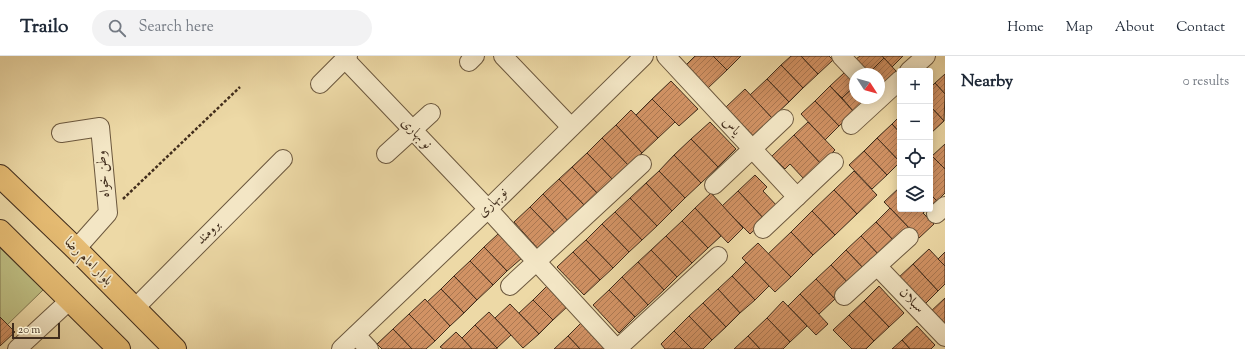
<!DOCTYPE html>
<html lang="en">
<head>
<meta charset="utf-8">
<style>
	body { margin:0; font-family:"Sorts Mill Goudy",Amiri,serif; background:#f2f2f3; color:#1f2937 }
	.controls { position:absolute; right:12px; top:12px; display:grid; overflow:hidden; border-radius:4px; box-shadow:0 2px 10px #0003 }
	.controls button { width:36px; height:36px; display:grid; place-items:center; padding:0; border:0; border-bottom:1px solid #e0e1e3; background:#fff; color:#1f2937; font:20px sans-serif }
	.compass { position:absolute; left:849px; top:12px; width:36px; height:36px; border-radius:50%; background:#fff; box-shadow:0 2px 10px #0003; rotate:126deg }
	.scale { position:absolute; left:12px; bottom:10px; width:48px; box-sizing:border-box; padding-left:4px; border:2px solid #412d1c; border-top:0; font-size:11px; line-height:14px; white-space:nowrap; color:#412d1c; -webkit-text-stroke:3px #f3e6c5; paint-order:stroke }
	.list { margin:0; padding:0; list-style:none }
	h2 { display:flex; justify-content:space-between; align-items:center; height:52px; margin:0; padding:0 16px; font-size:17px }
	h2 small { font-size:13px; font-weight:400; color:#747a83 }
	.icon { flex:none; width:22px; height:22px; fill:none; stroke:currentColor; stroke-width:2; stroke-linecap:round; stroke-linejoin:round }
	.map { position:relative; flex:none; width:945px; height:293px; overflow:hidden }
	header { display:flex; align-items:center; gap:24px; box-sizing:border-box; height:56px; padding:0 20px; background:#fff; border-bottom:1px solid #e0e1e3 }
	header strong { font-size:19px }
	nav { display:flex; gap:22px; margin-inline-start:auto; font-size:14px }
	.search { width:280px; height:36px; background:#f2f2f3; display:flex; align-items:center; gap:10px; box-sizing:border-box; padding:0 14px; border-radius:22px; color:#747a83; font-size:15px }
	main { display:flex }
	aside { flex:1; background:#fff }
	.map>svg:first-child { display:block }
</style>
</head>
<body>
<header>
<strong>Trailo</strong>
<div class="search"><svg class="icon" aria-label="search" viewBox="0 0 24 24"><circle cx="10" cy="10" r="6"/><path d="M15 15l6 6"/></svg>Search here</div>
<nav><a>Home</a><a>Map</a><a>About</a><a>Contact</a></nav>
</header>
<main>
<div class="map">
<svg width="945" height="293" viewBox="0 0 945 293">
	<defs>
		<pattern id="building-hatch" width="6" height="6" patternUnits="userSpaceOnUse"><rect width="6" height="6" fill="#d19264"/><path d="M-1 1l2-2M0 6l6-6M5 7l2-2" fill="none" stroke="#ab7852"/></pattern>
	</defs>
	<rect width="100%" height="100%" fill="#edd9a6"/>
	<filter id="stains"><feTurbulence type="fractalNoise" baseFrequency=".005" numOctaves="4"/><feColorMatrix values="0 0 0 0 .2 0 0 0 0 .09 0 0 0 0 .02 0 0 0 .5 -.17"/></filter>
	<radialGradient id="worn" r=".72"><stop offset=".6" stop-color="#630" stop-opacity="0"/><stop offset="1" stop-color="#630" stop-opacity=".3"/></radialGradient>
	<polygon fill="#bebe82" stroke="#80764f" points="0,192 43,234 7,269 0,261"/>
	<g fill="url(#building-hatch)" stroke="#412d1c">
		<polygon points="695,0 713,0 727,14 708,32 686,9"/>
		<polygon points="713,0 741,0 727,14"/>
		<polygon points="791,0 801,0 818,18 803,32 781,9"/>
		<polygon points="801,0 829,0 833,4 818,18"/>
		<polygon points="860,0 882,0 884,2 869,17 856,3"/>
		<polygon points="882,0 903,0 892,11"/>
		<polygon points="884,2 896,15 881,29 879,27 879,18 870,18 869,17"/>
		<polygon points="781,9 803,32 789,46 767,23"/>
		<polygon points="844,17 855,28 855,30 842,42 830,30"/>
		<polygon points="945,18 945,38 935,27"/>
		<polygon points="767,23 789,46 772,62 750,39"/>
		<polygon points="671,25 698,53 679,70 652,43"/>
		<polygon points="935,27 945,38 944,65 930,50 930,32"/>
		<polygon points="830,30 854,56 839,70 815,45"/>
		<polygon points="855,30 855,42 868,42 854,56 842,42"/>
		<polygon points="745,33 772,62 753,80 726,51"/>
		<polygon points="652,43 675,66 658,82 636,59"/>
		<polygon points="815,45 839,70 825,84 801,58"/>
		<polygon points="930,50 944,65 930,78"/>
		<polygon points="631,54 658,82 642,97 616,69"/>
		<polygon points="900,60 900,77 892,68"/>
		<polygon points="710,66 736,93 718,111 691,83"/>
		<polygon points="808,66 835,94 821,108 794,79"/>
		<polygon points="892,68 900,77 900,106 877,82"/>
		<polygon points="616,69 642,97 629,110 602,82"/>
		<polygon points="794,79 821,108 804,123 790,108 785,113 772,100"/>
		<polygon points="602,82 629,110 614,125 587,97"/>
		<polygon points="877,82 900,106 887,119 864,95"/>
		<polygon points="691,83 718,111 701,127 674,99"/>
		<polygon points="945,88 945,113 932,100"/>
		<polygon points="864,95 887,119 872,133 849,109"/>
		<polygon points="587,97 614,125 599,139 572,111"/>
		<polygon points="674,99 701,127 685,142 659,115"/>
		<polygon points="932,100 945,113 945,137 937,145 930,138 930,102"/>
		<polygon points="572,111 599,139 586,151 559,123"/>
		<polygon points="659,115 685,142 672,155 646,127"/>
		<polygon points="854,115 877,139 857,158 834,134"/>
		<polygon points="755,119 767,131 763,135 778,151 765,164 738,135"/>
		<polygon points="559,123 586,151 570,167 543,138"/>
		<polygon points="646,127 672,155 657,170 630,142"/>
		<polygon points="900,131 900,153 928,153 923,157 934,168 919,182 884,146"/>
		<polygon points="834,134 857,158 835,179 812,155"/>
		<polygon points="738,135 765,164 750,178 722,150"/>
		<polygon points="711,137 743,172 728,187 695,152"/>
		<polygon points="543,138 570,167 557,179 530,151"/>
		<polygon points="930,138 937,145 930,151"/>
		<polygon points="630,142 657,170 642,184 615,156"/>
		<polygon points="530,151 557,179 540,195 514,166"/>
		<polygon points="695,152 721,180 708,192 682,165"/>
		<polygon points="890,152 909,172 895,186 876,166"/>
		<polygon points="812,155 835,179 813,199 791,176"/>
		<polygon points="615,156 642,184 629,196 602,168"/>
		<polygon points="682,165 708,192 692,207 666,180"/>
		<polygon points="876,166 895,186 880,200 861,180"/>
		<polygon points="602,168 629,196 613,212 586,184"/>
		<polygon points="791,176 813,199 791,221 768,198"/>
		<polygon points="498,178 522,202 507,215 484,191"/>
		<polygon points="666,180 692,207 677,221 651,194"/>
		<polygon points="861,180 880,200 865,214 846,194"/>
		<polygon points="586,184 613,212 600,224 573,196"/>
		<polygon points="758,187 791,221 775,236 742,202"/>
		<polygon points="484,191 507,215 493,229 470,205"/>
		<polygon points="929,193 945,210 945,228 938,235 913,208"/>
		<polygon points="651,194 677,221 664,234 638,206"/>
		<polygon points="846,194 865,214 850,229 831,209"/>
		<polygon points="573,196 600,224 584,239 557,211"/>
		<polygon points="945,196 945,210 938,203"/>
		<polygon points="470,205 493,229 477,244 454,220"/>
		<polygon points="638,206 664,234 648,249 622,221"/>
		<polygon points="746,206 769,230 755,244 732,220"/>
		<polygon points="913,208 938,235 923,250 897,223"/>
		<polygon points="831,209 850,229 835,243 816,223"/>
		<polygon points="454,220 477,244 464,257 441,233"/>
		<polygon points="732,220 755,244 740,257 718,233"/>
		<polygon points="622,221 648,249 635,261 609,234"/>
		<polygon points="816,223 835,243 819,258 800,238"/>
		<polygon points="548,229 568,250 553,264 533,244"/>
		<polygon points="879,230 904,257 889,271 864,245"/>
		<polygon points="441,233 464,257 450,270 427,246"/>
		<polygon points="718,233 740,257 726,271 703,247"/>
		<polygon points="609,234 635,261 619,277 593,249"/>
		<polygon points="800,238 828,268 816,279 788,250"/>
		<polygon points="945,242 945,273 929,257"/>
		<polygon points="425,243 450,270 435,285 409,258"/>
		<polygon points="533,244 553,264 539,278 519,257"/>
		<polygon points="783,245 807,270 790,286 767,262"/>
		<polygon points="864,245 889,271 874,285 849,259"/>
		<polygon points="703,247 726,271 712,284 689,260"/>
		<polygon points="510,248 539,278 523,292 495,262"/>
		<polygon points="489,256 511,279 497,292 475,269"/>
		<polygon points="409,258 435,285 426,293 412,293 393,273"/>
		<polygon points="849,259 874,285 866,293 852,293 833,274"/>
		<polygon points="689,260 712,284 703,293 692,293 674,275"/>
		<polygon points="0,261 15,276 0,290"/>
		<polygon points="767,262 790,286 783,293 760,293 748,280"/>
		<polygon points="583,265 608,293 580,293 568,280"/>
		<polygon points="475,269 497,292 497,293 472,293 462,282"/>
		<polygon points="917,270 935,289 931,293 910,293 902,284"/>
		<polygon points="393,273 412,293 382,293 377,288"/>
		<polygon points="674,275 692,293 665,293 661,288"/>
		<polygon points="456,276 462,282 472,293 443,293 440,291"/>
		<polygon points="568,280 580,293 554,293"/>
		<polygon points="748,280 760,293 734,293"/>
		<polygon points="902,284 910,293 892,293"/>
	</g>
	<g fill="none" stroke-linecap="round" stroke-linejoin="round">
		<defs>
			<g id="minor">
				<polyline points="503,0 571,71"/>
				<polyline points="666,0 797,141"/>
				<polyline points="841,0 858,18"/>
				<polyline points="345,3 488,153 617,293 718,200"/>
				<polyline points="469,6 475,0"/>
				<polyline points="909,15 926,0"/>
				<polyline points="320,28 348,0"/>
				<polyline points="851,69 900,24"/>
				<polyline points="61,77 100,71 108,157 76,193"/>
				<polyline points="386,98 431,57"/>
				<polyline points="714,129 784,63"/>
				<polyline points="936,158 945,150"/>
				<polyline points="763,173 834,106"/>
				<polyline points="877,210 945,281"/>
				<polyline points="510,230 642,108"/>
				<polyline points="844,240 909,181"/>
				<polyline points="135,252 283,103"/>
				<polyline points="356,279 369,293"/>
				<polyline points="17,293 70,244"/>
				<polyline points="341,293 488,153 644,0"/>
			</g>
			<g id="major">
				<polyline points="0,120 76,193 175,293"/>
				<polyline points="0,175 119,293"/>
			</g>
		</defs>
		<use href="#minor" stroke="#6c583e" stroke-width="20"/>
		<use href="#major" stroke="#412d1c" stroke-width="24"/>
		<polyline stroke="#412d1c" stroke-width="2.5" stroke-dasharray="3 2" stroke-linecap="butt" points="123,143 240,31"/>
		<use href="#minor" stroke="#f3e6c5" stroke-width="18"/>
		<use href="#major" stroke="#e6bc73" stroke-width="22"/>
	</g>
	<g text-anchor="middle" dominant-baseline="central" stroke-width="3.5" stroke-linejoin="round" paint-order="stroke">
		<g font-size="14" fill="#412d1c" stroke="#f3e6c5">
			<text transform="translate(731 71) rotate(47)">یاس</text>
			<text transform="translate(416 78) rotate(46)">نو بهاری</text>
			<text transform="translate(104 118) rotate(-95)">وطن خواه</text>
			<text transform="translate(493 147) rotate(-44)">نوبهاری</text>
			<text transform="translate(209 177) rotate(-45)">برومند</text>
			<text transform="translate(88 206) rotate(45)">بلوار امام رضا</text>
			<text transform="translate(911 245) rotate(46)">سبلان</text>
		</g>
	</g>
	<rect width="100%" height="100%" filter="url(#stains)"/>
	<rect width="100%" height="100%" fill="url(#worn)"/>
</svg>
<div class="controls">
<button>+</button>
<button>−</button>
<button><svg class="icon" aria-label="locate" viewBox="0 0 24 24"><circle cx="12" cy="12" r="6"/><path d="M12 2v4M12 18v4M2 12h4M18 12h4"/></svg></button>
<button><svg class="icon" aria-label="layers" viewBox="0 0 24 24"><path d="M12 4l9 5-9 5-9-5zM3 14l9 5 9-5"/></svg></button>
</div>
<svg class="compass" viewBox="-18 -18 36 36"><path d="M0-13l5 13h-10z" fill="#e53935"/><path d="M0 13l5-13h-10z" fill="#747a83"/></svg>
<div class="scale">20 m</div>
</div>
<aside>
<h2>Nearby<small>0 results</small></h2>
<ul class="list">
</ul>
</aside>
</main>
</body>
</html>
